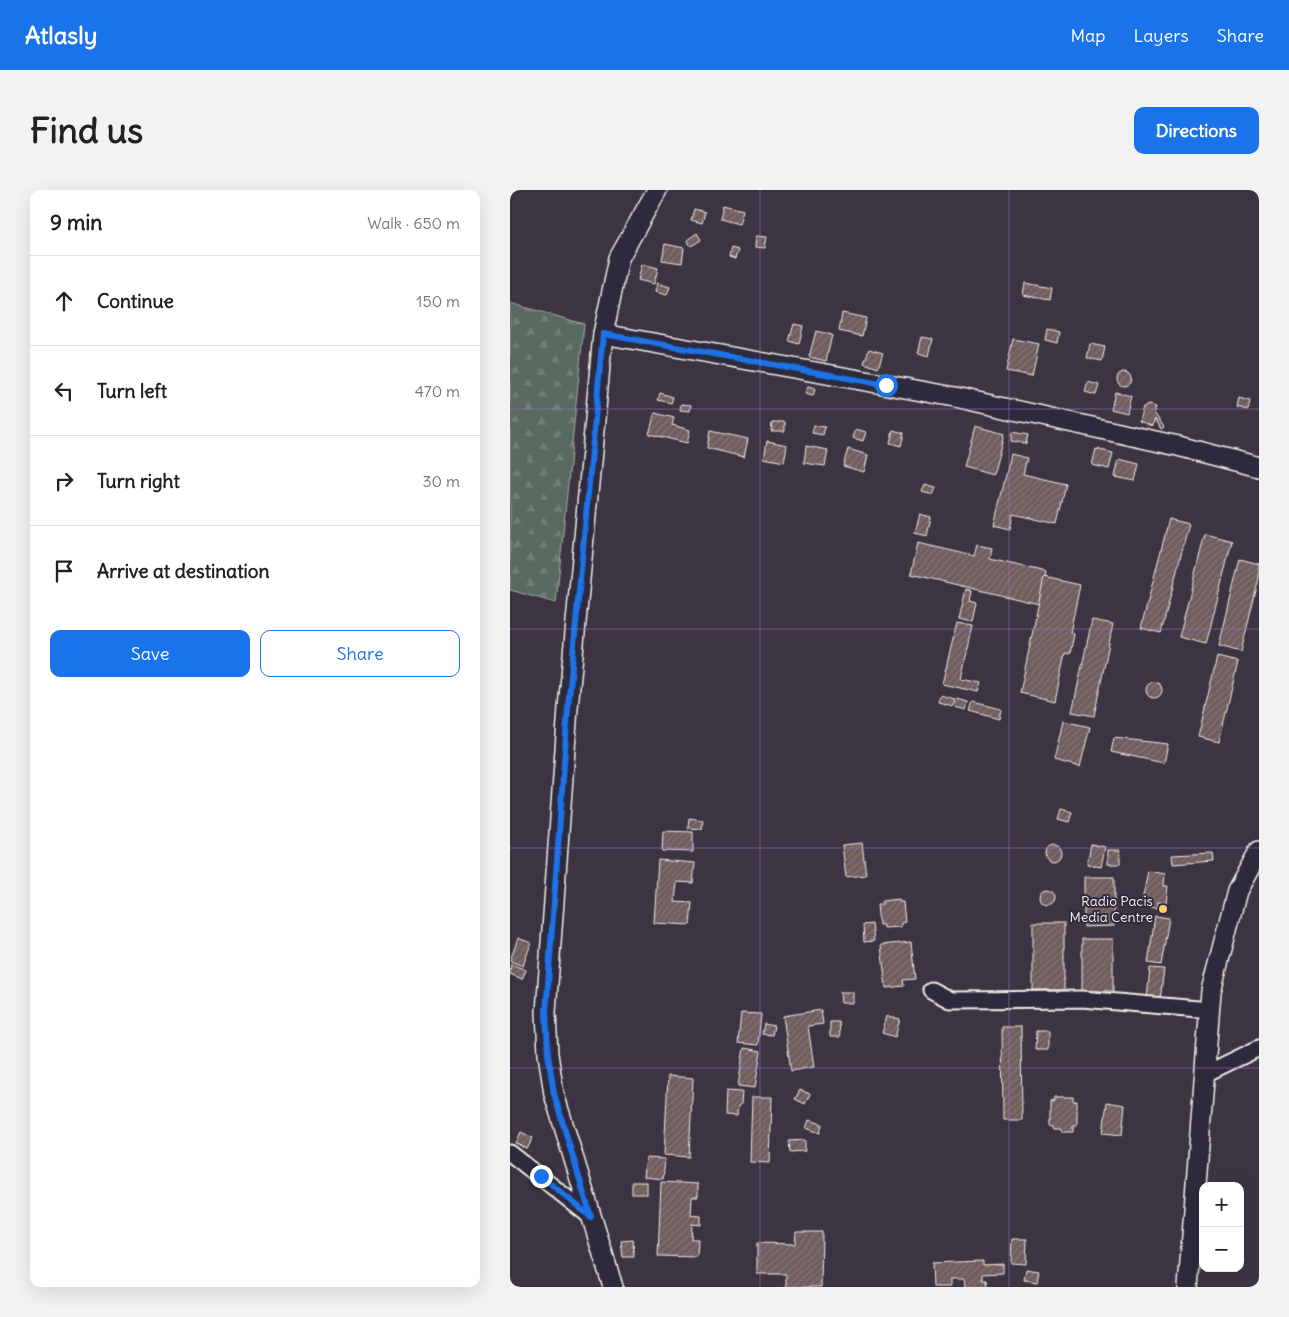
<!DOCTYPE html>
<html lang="en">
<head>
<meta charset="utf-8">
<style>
	body { margin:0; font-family:Delius,sans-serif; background:#f2f2f2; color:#202124 }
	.controls { position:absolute; right:15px; bottom:15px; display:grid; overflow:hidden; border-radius:10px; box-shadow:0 5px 20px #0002 }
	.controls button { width:45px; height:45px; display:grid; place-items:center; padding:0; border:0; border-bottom:1px solid #e0e0e0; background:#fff; color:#202124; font:25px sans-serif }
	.stop { position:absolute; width:15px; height:15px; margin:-11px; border:4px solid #1a73e8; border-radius:50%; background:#fff }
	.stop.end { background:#1a73e8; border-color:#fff; box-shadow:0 1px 5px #0008 }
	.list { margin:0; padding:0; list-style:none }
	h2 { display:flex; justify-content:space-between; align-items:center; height:65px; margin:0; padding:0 20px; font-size:21px }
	h2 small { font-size:16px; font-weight:400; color:#757577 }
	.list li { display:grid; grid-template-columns:32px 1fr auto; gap:15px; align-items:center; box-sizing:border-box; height:90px; padding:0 20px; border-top:1px solid #e0e0e0 }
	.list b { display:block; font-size:19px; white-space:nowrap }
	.list em { font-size:16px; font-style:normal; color:#757577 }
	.actions { display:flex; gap:10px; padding:15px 20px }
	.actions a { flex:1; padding:11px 0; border:1px solid #1a73e8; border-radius:10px; text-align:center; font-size:18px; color:#1a73e8 }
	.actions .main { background:#1a73e8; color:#fff }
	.icon { flex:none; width:28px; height:28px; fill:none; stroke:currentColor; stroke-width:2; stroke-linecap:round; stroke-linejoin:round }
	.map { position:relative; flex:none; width:749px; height:1097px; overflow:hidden; border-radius:10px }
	header { display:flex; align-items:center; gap:30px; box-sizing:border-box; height:70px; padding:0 25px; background:#1a73e8; color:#fff }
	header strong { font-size:24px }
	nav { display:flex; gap:28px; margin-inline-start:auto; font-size:18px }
	.intro { display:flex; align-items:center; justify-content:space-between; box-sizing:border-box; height:120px; padding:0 30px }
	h1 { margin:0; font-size:35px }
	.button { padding:12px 22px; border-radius:10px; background:#1a73e8; color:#fff; font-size:18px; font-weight:700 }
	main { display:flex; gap:30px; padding:0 30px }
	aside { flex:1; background:#fff; border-radius:10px; box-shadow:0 5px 20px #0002 }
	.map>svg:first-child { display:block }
</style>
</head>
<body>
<header>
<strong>Atlasly</strong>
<nav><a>Map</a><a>Layers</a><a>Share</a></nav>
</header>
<div class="intro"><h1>Find us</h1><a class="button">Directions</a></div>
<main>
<aside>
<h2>9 min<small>Walk · 650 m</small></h2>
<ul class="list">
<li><svg class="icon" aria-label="ahead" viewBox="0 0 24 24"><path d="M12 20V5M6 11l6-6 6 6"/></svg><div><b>Continue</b></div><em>150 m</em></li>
<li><svg class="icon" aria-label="left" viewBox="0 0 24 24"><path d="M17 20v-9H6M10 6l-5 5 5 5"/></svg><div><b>Turn left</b></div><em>470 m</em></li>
<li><svg class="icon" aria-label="right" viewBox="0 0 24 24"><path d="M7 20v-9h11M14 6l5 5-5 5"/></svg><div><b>Turn right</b></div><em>30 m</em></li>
<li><svg class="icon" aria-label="arrive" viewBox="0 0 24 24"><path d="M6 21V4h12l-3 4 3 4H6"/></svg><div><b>Arrive at destination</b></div></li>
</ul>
<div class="actions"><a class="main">Save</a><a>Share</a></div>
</aside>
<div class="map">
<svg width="749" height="1097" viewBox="0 0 749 1097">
	<defs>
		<pattern id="forest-firs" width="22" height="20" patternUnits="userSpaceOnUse" patternTransform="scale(1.25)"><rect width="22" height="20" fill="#596960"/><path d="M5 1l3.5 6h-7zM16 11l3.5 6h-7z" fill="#717f77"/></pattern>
		<pattern id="building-hatch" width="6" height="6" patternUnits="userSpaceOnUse" patternTransform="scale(1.25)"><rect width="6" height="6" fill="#705c5d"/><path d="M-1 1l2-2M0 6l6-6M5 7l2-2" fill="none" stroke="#857474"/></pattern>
	</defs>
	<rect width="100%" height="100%" fill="#3c3443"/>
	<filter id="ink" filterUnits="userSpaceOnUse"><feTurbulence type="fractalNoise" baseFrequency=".02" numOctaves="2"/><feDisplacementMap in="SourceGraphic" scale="10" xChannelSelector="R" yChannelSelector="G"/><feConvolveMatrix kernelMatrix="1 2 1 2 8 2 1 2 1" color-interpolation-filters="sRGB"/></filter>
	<g filter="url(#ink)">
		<polygon fill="url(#forest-firs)" stroke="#a6ada4" points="0,113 74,134 46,413 0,400"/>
		<g fill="url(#building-hatch)" stroke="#f4f1e8">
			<polygon points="213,15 233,20 229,34 210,29"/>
			<polygon points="184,19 195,22 192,33 181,30"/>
			<polygon points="187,43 191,50 181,56 177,50"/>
			<polygon points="246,46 257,47 255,58 245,57"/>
			<polygon points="155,54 174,58 172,73 152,70"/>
			<polygon points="221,58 228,60 225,69 219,67"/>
			<polygon points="132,74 148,78 144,94 128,90"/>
			<polygon points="147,93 160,97 157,105 145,102"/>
			<polygon points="515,93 542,98 540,110 513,105"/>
			<polygon points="332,123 356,128 352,146 329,141"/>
			<polygon points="284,134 293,136 289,154 279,151"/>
			<polygon points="537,139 549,142 547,153 535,150"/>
			<polygon points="306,141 322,145 316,171 299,167"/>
			<polygon points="412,147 423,149 419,166 408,163"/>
			<polygon points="503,149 529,154 522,186 496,181"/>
			<polygon points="580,154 595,157 592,171 577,168"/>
			<polygon points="359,159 373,163 368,178 354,173"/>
			<circle cx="614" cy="189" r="7"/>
			<polygon points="578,192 589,195 586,205 575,202"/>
			<polygon points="298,197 305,199 303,206 295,204"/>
			<polygon points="605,202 621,206 617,223 601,219"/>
			<polygon points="150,203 163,207 161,213 148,210"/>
			<polygon points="729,208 740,211 738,220 727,217"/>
			<polygon points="171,214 181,215 180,221 170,220"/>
			<polygon points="639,215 646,217 644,223 654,237 651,239 645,229 642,236 629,231 633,217"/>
			<polygon points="145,223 164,228 162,235 180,240 177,253 139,244"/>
			<polygon points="262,232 275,232 275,241 261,241"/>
			<polygon points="304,235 315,237 313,245 302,243"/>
			<polygon points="465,236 494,244 483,285 454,277"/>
			<polygon points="346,239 356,242 353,251 343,248"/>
			<polygon points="383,240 394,243 391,256 380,253"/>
			<polygon points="200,241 238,249 234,267 197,258"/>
			<polygon points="502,242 518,245 516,254 501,251"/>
			<polygon points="257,251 277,255 274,272 254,268"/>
			<polygon points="296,256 318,260 315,276 294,273"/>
			<polygon points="338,259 358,265 354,282 333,276"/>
			<polygon points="586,259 603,263 599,279 582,275"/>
			<polygon points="501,264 517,268 513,284 556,294 547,334 503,324 500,339 484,335"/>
			<polygon points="609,269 629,274 625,291 605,287"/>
			<polygon points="415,295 426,298 423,305 412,302"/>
			<polygon points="410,324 421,327 417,346 405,343"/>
			<polygon points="659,329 679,334 651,443 631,438"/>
			<polygon points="695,344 722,351 696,454 669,447"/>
			<polygon points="408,353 464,366 467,355 482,358 480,369 536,382 529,414 401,384"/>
			<polygon points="730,369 749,374 749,388 731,462 709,456"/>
			<polygon points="534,387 570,395 560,443 564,444 560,464 555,463 545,511 510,503"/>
			<polygon points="456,399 462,401 460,411 467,413 463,432 449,429"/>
			<polygon points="582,430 603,434 584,526 562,522"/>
			<polygon points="447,433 463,436 451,489 471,493 468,502 432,494"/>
			<polygon points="707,467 728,472 709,552 688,547"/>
			<circle cx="644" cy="500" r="8"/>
			<polygon points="430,505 445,509 443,516 428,512"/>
			<polygon points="447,509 458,512 456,520 445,517"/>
			<polygon points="463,512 491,519 489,529 460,521"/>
			<polygon points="553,531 580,537 570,577 544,570"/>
			<polygon points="604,548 658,554 654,573 601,562"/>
			<polygon points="551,619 562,622 559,632 548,629"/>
			<polygon points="179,628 193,630 192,639 178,638"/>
			<polygon points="153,641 183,642 183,662 152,661"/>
			<polygon points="352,653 356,685 336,687 332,655"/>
			<polygon points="581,654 595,657 591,677 577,674"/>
			<circle cx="543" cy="663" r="8"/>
			<rect x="598" y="660" width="12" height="14"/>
			<polygon points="703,663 704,671 663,674 662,665"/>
			<polygon points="148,670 185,673 183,693 167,692 165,712 182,713 180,735 144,733"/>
			<polygon points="638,681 655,684 654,696 658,696 656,713 648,712 647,718 631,716"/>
			<polygon points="574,687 604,687 604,736 574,737"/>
			<circle cx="538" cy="707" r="8"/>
			<polygon points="389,709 389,712 393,712 395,732 391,733 391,737 374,738 374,735 369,735 367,714 372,714 372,711"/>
			<polygon points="645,726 659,728 651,775 638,773"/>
			<rect x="523" y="733" width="31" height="67"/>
			<polygon points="362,734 364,751 354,752 353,735"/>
			<polygon points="8,748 21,753 13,776 0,771"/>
			<rect x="572" y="749" width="31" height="52"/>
			<polygon points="401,752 405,789 393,790 394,796 376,798 371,755"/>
			<polygon points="1,774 16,780 12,789 0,784"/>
			<polygon points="640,778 654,779 650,810 637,809"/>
			<polygon points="330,802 343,802 343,813 331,813"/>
			<polygon points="311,820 313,834 298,836 304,877 281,881 273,826"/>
			<polygon points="231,823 251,824 248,855 228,853"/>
			<polygon points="377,826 390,829 385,847 372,843"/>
			<polygon points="320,832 329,832 330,847 320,847"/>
			<polygon points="254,834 264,836 262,845 252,844"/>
			<polygon points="492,837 511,837 512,930 493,930"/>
			<polygon points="526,841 538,841 538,860 525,860"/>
			<polygon points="234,858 251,861 245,898 228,896"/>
			<polygon points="158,886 183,888 179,967 154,965"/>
			<polygon points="290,900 300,904 295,914 285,909"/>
			<polygon points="216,901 232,902 231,914 228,916 227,926 215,925"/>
			<polygon points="242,907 262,907 260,973 240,972"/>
			<polygon points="544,907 563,907 563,911 567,911 567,935 563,935 563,942 552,942 552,938 544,938 544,935 540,935 540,911 544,910"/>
			<polygon points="597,912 615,915 612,945 593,943"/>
			<polygon points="299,930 312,934 310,943 296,938"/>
			<polygon points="11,942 23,948 17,959 6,953"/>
			<polygon points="295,950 295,961 280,962 279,951"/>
			<polygon points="136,968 155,969 153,989 134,987"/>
			<rect x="122" y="992" width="15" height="12"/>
			<polygon points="151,992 188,994 188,1007 182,1007 181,1025 191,1026 191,1035 182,1034 181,1049 188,1049 187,1067 148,1066"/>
			<polygon points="286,1042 312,1042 311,1097 276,1097 276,1084 247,1084 247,1053 285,1054"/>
			<polygon points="502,1049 517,1049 516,1074 501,1073"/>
			<polygon points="123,1050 124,1067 113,1067 111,1051"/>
			<polygon points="473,1071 473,1075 493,1074 493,1083 473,1084 473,1090 477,1090 478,1097 455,1097 454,1089 440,1089 440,1097 423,1097 422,1073"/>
			<polygon points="516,1079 529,1081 527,1092 514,1090"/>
		</g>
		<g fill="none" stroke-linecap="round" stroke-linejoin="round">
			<defs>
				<g id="minor">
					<polyline points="421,800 440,810 572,809 700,820"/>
					<polyline points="695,884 749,858"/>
					<polyline points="0,963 81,1027"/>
				</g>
				<g id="tertiary">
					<polyline points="93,144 445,207 668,256 749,277"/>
					<polyline points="103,1097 44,904 38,864 36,822 58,518 93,144 109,68 147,0"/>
					<polyline points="678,1097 701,801 727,701 749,661"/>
				</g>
			</defs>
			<use href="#minor" stroke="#f4f1e8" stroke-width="19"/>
			<use href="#tertiary" stroke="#f4f1e8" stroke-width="22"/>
			<use href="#minor" stroke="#2f2a3d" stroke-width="15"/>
			<use href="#tertiary" stroke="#2f2a3d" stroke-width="19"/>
		</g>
	</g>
	<g fill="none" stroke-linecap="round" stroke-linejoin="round" filter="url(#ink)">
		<polyline stroke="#1a73e8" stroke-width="6" points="31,986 81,1027 44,904 38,864 36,822 58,518 93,144 376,195"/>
	</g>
	<path fill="none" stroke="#a571cd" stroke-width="1" stroke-opacity="0.55" d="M250,0V1097M499,0V1097M0,219H749M0,439H749M0,658H749M0,878H749"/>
	<circle fill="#ffd166" stroke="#2f2a3d" stroke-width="2" cx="653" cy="719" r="5"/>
	<g text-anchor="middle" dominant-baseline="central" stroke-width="4" stroke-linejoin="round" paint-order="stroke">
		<g font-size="14" fill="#f4f1e8" stroke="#2f2a3d" text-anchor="end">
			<text x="643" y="711">Radio Pacis<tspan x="643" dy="16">Media Centre</tspan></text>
		</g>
	</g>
</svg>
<div class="controls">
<button>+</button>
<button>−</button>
</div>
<div class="stop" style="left:376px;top:195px"></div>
<div class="stop end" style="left:31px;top:986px"></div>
</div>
</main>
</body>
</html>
